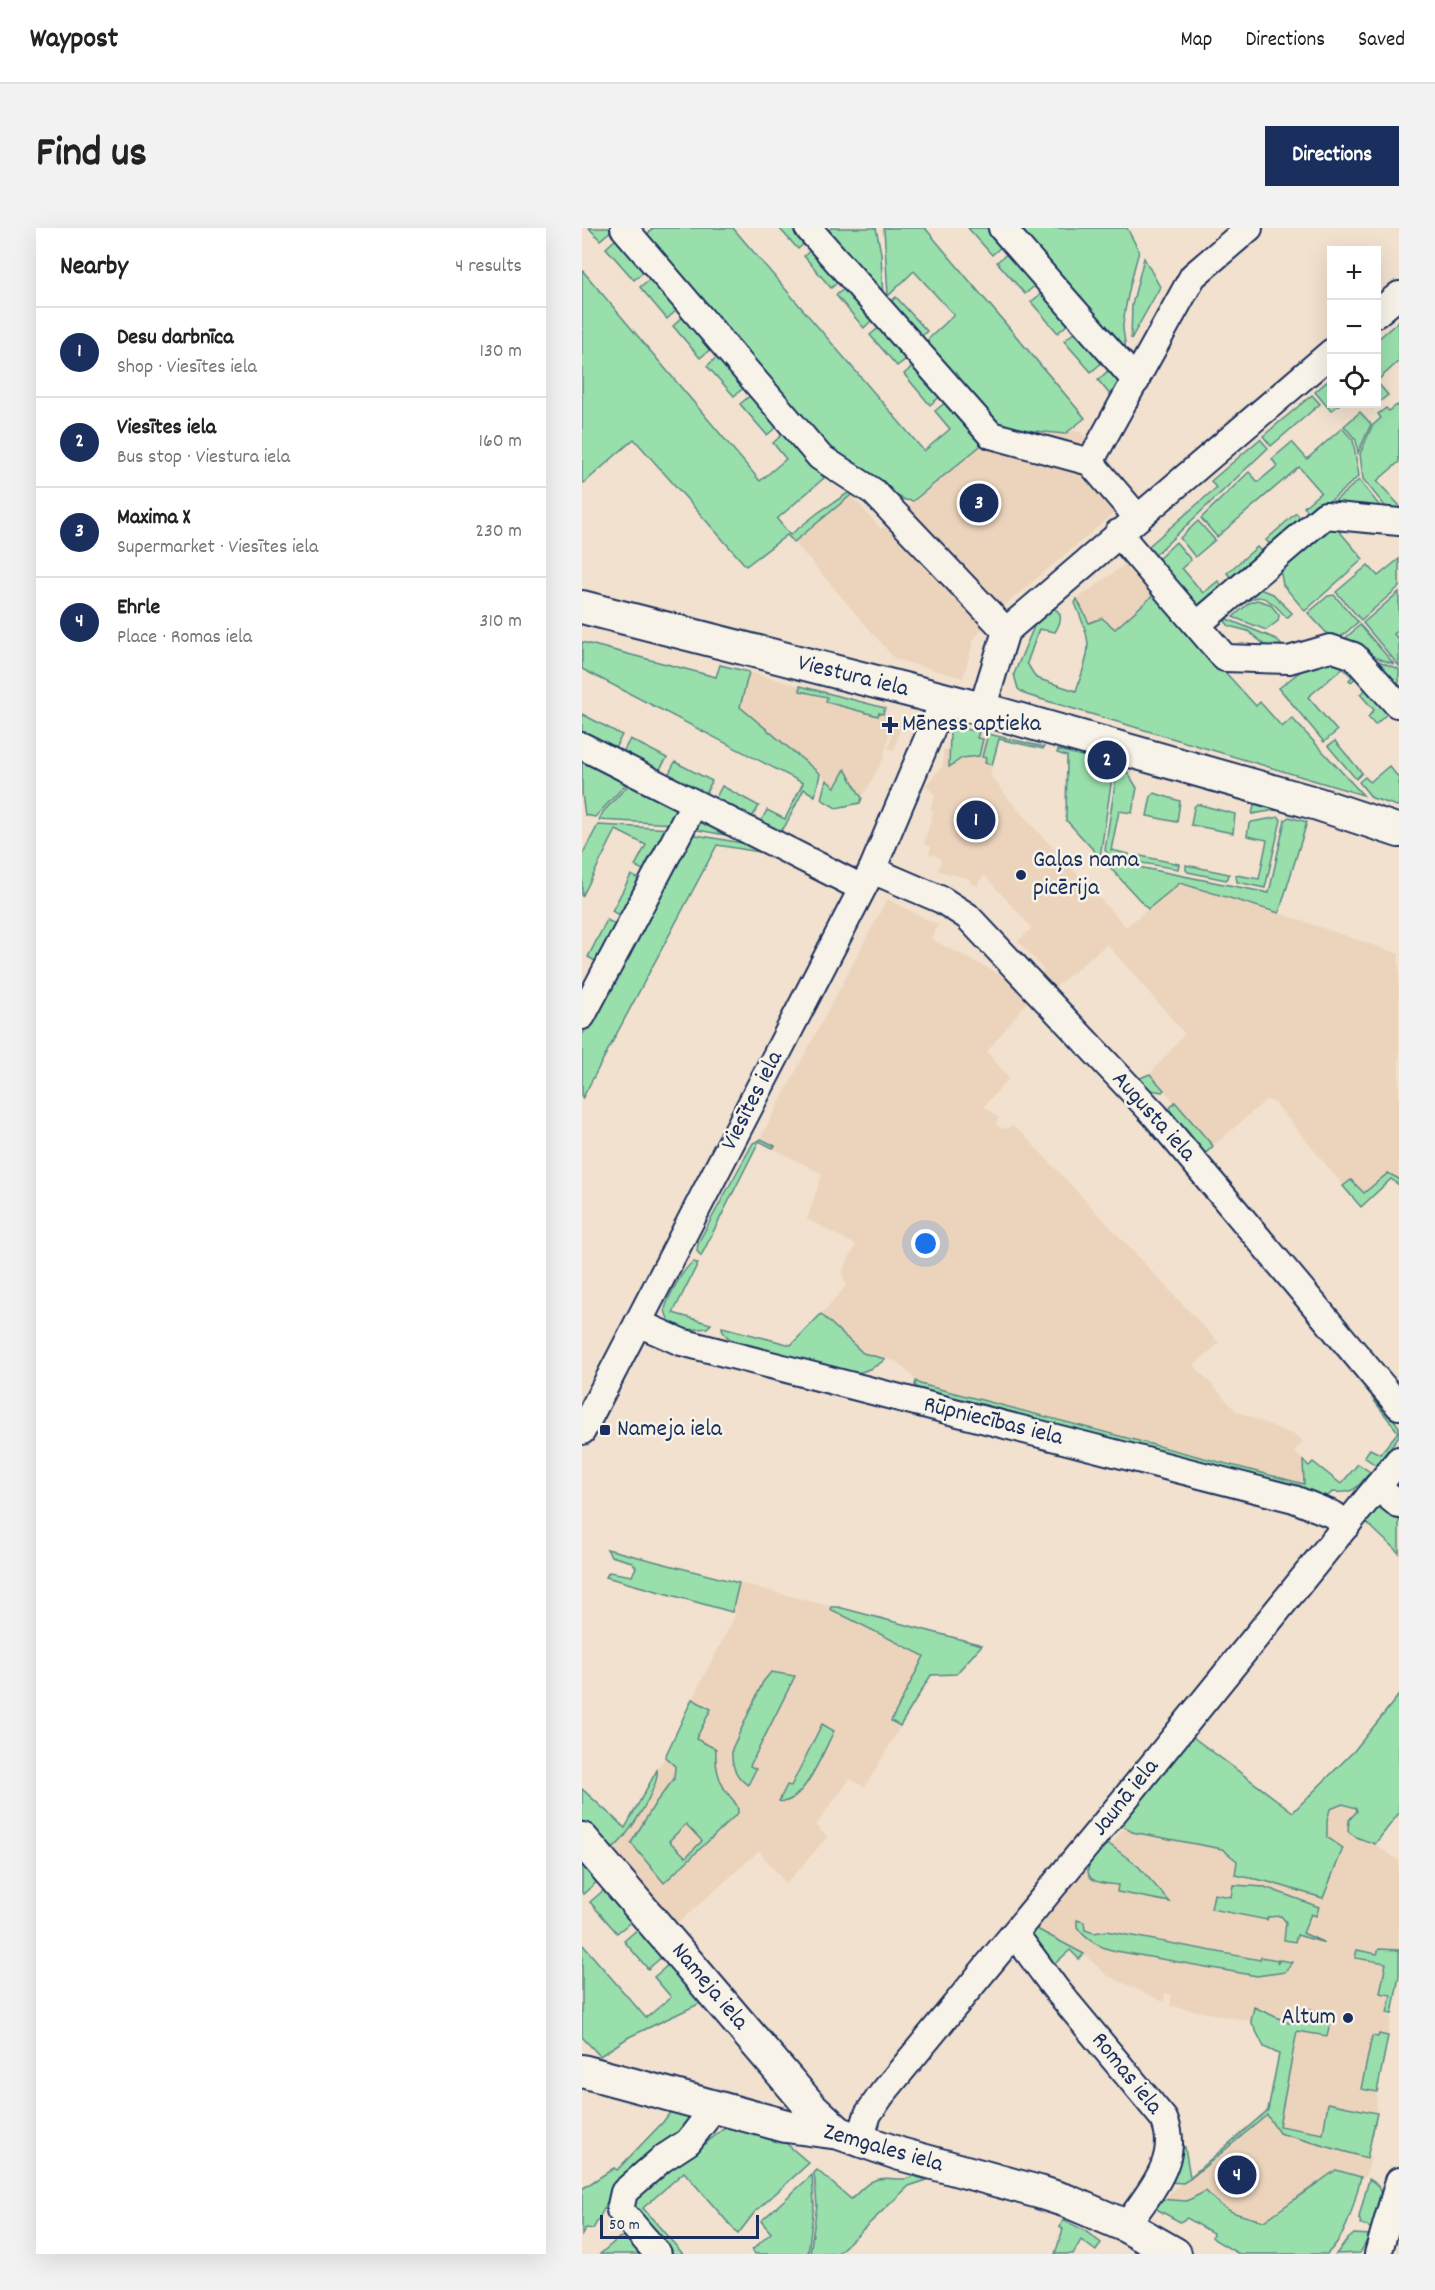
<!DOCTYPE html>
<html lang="en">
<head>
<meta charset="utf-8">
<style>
	body { margin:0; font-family:Dekko,sans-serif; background:#f2f2f2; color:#222 }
	.controls { position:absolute; right:18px; top:18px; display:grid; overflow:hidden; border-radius:0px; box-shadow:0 6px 24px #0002 }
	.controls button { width:54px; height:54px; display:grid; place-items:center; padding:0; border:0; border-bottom:2px solid #e0e0e0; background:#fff; color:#222; font:30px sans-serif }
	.scale { position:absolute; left:18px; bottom:15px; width:159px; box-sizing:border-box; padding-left:6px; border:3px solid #1b2f5e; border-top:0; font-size:16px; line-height:21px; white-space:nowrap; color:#1b2f5e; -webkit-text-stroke:4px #f7f3e8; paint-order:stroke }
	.you { position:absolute; left:344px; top:1016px; width:21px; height:21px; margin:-15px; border:4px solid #fff; border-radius:50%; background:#1a73e8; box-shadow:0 0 0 9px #1a73e833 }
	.badge { display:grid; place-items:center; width:39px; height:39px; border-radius:50%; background:#1b2f5e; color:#fff; font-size:20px; font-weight:700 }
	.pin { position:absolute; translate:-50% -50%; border:3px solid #fff; box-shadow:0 2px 6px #0006 }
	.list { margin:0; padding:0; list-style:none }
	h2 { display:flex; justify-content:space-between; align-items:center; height:78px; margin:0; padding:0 24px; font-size:26px }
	h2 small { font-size:20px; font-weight:400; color:#767676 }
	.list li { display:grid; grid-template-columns:39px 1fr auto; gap:18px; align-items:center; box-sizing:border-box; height:90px; padding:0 24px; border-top:2px solid #e0e0e0 }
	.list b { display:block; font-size:22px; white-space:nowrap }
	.list p { margin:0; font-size:20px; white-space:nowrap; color:#767676 }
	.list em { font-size:20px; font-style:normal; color:#767676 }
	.icon { flex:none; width:33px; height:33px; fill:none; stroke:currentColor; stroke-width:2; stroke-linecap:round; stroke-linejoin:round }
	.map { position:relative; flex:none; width:817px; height:2026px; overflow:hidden; border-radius:0px }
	header { display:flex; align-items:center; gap:36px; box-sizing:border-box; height:84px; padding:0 30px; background:#fff; border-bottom:2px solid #e0e0e0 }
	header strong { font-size:28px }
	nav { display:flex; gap:33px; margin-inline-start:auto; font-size:21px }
	.intro { display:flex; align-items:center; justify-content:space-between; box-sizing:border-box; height:144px; padding:0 36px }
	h1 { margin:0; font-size:42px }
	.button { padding:15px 27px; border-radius:0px; background:#1b2f5e; color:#fff; font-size:21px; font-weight:700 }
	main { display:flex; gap:36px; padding:0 36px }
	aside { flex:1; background:#fff; border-radius:0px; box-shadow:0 6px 24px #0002 }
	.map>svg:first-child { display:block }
</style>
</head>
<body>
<header>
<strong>Waypost</strong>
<nav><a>Map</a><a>Directions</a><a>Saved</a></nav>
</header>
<div class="intro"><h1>Find us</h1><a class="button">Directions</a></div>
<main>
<aside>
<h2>Nearby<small>4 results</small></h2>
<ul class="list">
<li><span class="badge">1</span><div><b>Desu darbnīca</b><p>Shop · Viesītes iela</p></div><em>130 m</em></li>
<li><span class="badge">2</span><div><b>Viesītes iela</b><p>Bus stop · Viestura iela</p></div><em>160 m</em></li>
<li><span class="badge">3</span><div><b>Maxima X</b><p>Supermarket · Viesītes iela</p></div><em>230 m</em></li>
<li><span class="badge">4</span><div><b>Ehrle</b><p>Place · Romas iela</p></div><em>310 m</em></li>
</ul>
</aside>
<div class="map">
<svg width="817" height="2026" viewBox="0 0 817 2026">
	<rect width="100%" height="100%" fill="#f1e1ce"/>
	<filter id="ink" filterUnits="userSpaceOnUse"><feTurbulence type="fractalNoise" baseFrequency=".0167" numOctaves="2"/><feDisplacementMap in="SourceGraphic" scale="12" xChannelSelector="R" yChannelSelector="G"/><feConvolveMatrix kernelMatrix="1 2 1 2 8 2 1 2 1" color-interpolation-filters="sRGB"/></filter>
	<g filter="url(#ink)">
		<g fill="#ecd4bc">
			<polygon points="425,193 499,204 556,265 415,384 392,411 381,450 313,431 212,314 269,267 299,301"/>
			<polygon points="549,332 576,363 533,401 507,395 495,371"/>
			<polygon points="167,444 218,458 219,463 245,470 244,474 296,487 297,484 311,488 311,491 320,495 312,522 306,521 310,507 307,506 302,530 280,570 263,542 253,559 158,479"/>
			<polygon points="379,500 418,508 408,547 436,582 544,699 598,655 697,685 817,726 817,957 809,951 779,979 693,875 684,872 631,918 568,846 603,806 525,716 471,761 458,746 462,742 436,713 450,700 403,648 397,653 396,658 388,656 388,651 356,643 359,632 355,628 347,626 349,619 342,616 351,583 348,581 349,578 353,568 344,557 361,538 361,522 368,521 369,503"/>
			<polygon points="305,671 356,697 349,711 417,746 450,768 405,824 427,850 402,878 417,890 413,896 421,901 430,898 441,906 637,1115 612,1137 654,1183 717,1209 721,1214 712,1223 721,1233 723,1256 338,1156 316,1134 281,1125 239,1086 264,1058 260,1044 274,1017 225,991 240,946 177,913"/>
			<polygon points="157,1355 400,1417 374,1446 349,1447 283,1559 268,1551 234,1597 245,1609 204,1656 177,1623 94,1697 32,1620 83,1529 110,1471 154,1386 150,1384"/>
			<polygon points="608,1507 710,1584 743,1552 774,1580 766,1597 769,1606 793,1616 817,1633 817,1748 795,1864 794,1893 785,1929 789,1930 783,1950 779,1949 740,2024 573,1978 686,1882 697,1826 682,1819 669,1793 588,1778 590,1767 583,1765 582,1774 524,1747 502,1726 455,1701 522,1618 529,1616 542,1600 540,1595"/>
		</g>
		<g fill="#98dfac" stroke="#5a8785" stroke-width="1.5" fill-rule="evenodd">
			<polygon points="7,0 28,0 30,2 18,12"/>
			<polygon points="71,0 151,0 342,223 368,201 353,183 365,173 402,215 331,273 323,272 245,224 61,11"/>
			<polygon points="197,0 216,0 226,12 216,21"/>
			<polygon points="249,0 294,0 299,25 301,72 243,5"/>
			<polygon points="302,0 343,0 503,190 483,206 413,199 340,117 372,87 332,43 306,68"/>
			<polygon points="386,0 407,0 421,17 410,27"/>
			<path d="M432,0H545L557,23C550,48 544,71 541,97C540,107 546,116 542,125Z"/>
			<polygon points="36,9 64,42 52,52 24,20"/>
			<polygon points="232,19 260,51 249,60 222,28"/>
			<polygon points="427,24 455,56 443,66 415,34"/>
			<polygon points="562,30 578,59 549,111 550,77"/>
			<polygon points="0,42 178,253 204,231 191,215 203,204 242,250 195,291 208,307 237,284 266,265 269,267 212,314 205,307 164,338 52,211 2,255 0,253"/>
			<polygon points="70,49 97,80 85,91 58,59"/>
			<polygon points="266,58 293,89 282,100 254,67"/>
			<polygon points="461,64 488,94 476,105 449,74"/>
			<polygon points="314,69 345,103 336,112 305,77"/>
			<polygon points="103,87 130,120 118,130 91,98"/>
			<polygon points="817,93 817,133 795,153 795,112"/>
			<polygon points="300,97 327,129 315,138 288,107"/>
			<polygon points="495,102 522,133 509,144 482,113"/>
			<polygon points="137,127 164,158 152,168 125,138"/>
			<polygon points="333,136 360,167 348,177 322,146"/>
			<polygon points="528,141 538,157 529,168 516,152"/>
			<polygon points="749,150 750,176 758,176 749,183 733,164"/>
			<polygon points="795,154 806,167 790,180 786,176 794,176"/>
			<polygon points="170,166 197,197 185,207 158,176"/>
			<polygon points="730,167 738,176 689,218 681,208"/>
			<polygon points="815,177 817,180 817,234 795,253 817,277 817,287 806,282 781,251 778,226 790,198 799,190 796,186 804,180 807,183"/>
			<polygon points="778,184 789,196 776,225 774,212 762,198"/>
			<polygon points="760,200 771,212 777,248 731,288 722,279 739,264 717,239 635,309 619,290 667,244 676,254 695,238 690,231 710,214 725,231"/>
			<polygon points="678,211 686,220 569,331 561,323 634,260 629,253"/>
			<polygon points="777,252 801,282 747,278"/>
			<polygon points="714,285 723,295 692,321 684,312"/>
			<polygon points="616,293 633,312 613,329 598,310"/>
			<polygon points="743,297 752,297 781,331 723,383 701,357 698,341"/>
			<polygon points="594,314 609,332 600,340 621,365 636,353 644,362 620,378 614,377 572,335"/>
			<polygon points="675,319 684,328 653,354 645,345"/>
			<polygon points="817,331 817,359 779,392 754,364 786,337 796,348"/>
			<path d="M677,361L691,366L710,385L705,390C680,362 675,364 647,387L640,384L672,362Z"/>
			<path d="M576,363L633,433L674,478L678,474L700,499L710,490L781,567L445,467L436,461L432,446L461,377C479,380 483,388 473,404L457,401L445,435L454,450L494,463C509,418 511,419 493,375L495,371L507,395L520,390L533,401Z"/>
			<polygon points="817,364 817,402 812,406 817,412 817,438 781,395"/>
			<polygon points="752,367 776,394 753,414 726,385 746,368"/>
			<polygon points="675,372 688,376 697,387 696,393 684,402 651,389 667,375"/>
			<polygon points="645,391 694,411 702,420 684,418 666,403 647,398 643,393"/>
			<polygon points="778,397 812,436 757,416"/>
			<polygon points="0,414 134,449 138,437 167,444 158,479 238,546 233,568 222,561 203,598 196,606 176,599 185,582 203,591 221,555 0,441"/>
			<polygon points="783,428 817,441 817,454 811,455"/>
			<polygon points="759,433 776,448 769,454 767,452 770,449 761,440 726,469 755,503 742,514 697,460 729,435"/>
			<polygon points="218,458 303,480 301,486 297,485 296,488 244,474 245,469 218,463"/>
			<polygon points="787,459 808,483 793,497 786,489 792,482 778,466"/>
			<polygon points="0,486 40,507 34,518 27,520 0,507"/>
			<polygon points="379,500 397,504 395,510 401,511 397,528 380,530 367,539 368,505 373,501"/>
			<polygon points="406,506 462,519 461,521 417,511 410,537 403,535 404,530 400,529"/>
			<polygon points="48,511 85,530 76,544 39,528"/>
			<polygon points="753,513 780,545 774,551 746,518"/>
			<polygon points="476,522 532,536 518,629 484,592 485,528 475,525"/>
			<polygon points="0,527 46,554 13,589 3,587 0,566"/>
			<polygon points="93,534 130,553 124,565 120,568 84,551"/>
			<polygon points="536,536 543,540 555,560 550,585 537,583 529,622 547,626 546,632 528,629 523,622"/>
			<polygon points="807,538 817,550 817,577 815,578 790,570 777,554 783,549 788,554"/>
			<polygon points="263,541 280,570 278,575 254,580 239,571 244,552 253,559"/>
			<polygon points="50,553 94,577 95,586 93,596 17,592 21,584"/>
			<polygon points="140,558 177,578 169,591 131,575"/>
			<polygon points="572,565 598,573 595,594 565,588 569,568"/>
			<polygon points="673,573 706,580 670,586"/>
			<polygon points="615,576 653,586 651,605 609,597 612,579"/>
			<polygon points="117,588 160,610 110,601"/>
			<polygon points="697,589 699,592 683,660 655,654 654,647 677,651 685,612 665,608 667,596 670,594"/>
			<polygon points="707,589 725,594 697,685 598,655 566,681 521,632 687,665 703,592"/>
			<polygon points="16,597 90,601 67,645 53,638 64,617 34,602 0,669 0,627"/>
			<polygon points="108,606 166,616 256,660 178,624 135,617 0,871 0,808"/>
			<polygon points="554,627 597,636 596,641 553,634"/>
			<polygon points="604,637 647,646 646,650 644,652 606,644 604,642"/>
			<polygon points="49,647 63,654 43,691 30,683"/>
			<polygon points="25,692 39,699 20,737 6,729"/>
			<polygon points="568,846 582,862 580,864 562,861 551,853"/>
			<polygon points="593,874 631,918 620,929 616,917 588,887 588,880"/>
			<polygon points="179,911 193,918 191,920 177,913 119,1028 115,1023 116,1015 171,915"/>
			<polygon points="806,945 817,951 817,957 809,951 779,979 761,958 769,952 782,965"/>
			<path d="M111,1034L116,1035L91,1085L129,1096L125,1100C108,1103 86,1103 83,1081C86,1069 101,1041 111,1034Z"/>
			<path d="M239,1086L281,1125L303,1131C296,1138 283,1144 273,1145C260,1147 174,1123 159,1116C151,1113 140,1108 140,1099L209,1117Z"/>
			<path d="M334,1153L338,1156L722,1256L721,1233L727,1238L731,1234L759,1256L776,1236L788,1244C775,1261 771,1266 750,1264L746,1268L740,1267L338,1164L333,1157Z"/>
			<polygon points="794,1167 817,1199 817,1208 794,1237 782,1229 788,1221 798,1226 816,1204 790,1170"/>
			<polygon points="802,1278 817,1287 817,1325 784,1294 774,1306 771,1303 793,1281"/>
			<polygon points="25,1321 157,1355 150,1384 24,1349 27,1344 50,1348 54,1339 50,1334 29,1328"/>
			<polygon points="249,1379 256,1379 400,1417 374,1446 349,1447 318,1498 309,1493 342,1428 248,1381"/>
			<path d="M189,1444L213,1448L168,1538L174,1541L166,1557C153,1549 149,1536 150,1521L181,1454Z"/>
			<path d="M817,1467V1585L793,1616C784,1612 773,1611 766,1603L767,1592L775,1583L774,1580L761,1576L748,1581L745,1593V1609L761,1620L741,1670L683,1653L653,1647L655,1633L640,1621L550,1604L540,1597L543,1589L608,1507L711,1584L772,1523Z"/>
			<path d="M110,1471L129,1481L114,1511L134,1521C133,1535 135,1548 142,1560C147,1569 157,1575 156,1585L82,1655L49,1615L74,1574L92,1551L93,1538L83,1529ZM104,1596L120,1613L104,1629L87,1613Z"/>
			<path d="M240,1496L252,1503C243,1520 220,1580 197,1573L205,1557L209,1558Z"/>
			<path d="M75,1542C78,1558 44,1613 29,1622L20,1619L0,1592V1561L43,1600Z"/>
			<path d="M527,1616L556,1638L588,1674L535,1664L536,1657C528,1656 515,1656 509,1650C499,1640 518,1619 527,1616Z"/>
			<polygon points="0,1634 16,1653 1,1666 0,1664"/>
			<polygon points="651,1657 683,1659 737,1679 734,1688 729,1686 721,1705 743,1715 715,1707 713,1714 702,1712 704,1694 699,1688 686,1689 685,1692 629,1681 632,1666 649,1669"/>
			<polygon points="23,1661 50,1693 35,1705 8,1674"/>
			<path d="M495,1692L502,1694L503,1702L512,1705L524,1703L678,1732L679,1729L696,1732L695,1736L698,1732L710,1734L703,1744L675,1748L534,1723C519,1720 504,1712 495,1699Z"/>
			<polygon points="57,1700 81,1728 66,1741 42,1713"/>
			<polygon points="455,1701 502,1726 497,1731 488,1722 467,1741 447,1705 450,1702"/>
			<polygon points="0,1716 64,1790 89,1769 72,1749 87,1736 121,1774 47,1809 18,1828 0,1809"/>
			<polygon points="797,1721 817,1722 817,1748 810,1786 805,1785 809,1767 798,1765 804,1735 773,1730 775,1722 795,1726"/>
			<polygon points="672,1779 707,1795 713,1795 723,1783 730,1782 732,1783 730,1788 733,1793 748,1795 745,1808 715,1803 697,1898 741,1906 746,1875 795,1885 785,1930 697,1905 685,1887 608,1951 601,1955 587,1954 597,1922 603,1919 608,1949 686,1882 697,1826 682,1819 669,1793"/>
			<polygon points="797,1806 806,1808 795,1864 779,1861 790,1808 796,1809"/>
			<polygon points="92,1879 120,1887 35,1957 11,2001 4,2000 0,2007 0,1961 32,1940 35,1942 81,1894"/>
			<polygon points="151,1897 186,1900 227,1935 172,1985 156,2006 102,1944 61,1980 101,2026 82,2026 51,1990 49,1972 98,1928 119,1919 140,1902"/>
			<path d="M235,1942L269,1971C277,1965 283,1955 293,1952C305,1947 321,1955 331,1948L345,1952L327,1958L255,2026H228L235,1977L232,1945Z"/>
			<path d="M754,1942L779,1949C771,1977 767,2005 745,2026H657L633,2012L630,2009L631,2005L605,1990L598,1994L569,1978L576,1971L605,1973L624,1963C644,1985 653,1986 682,1993Z"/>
			<polygon points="230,1947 232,1977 226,2026 173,2026 170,2022 189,2005 179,1993"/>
			<path d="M787,1951C808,1961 796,1983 791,2001L779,1996L777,1989Z"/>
			<polygon points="481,1992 503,2003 519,2015 514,2023 499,2012 491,2026 473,2026 481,2001 478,1999"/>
			<polygon points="772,2006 788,2007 778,2025 754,2026 766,2011"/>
			<polygon points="42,2008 47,2008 68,2026 18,2026 37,2010"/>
		</g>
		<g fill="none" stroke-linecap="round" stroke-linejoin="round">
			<defs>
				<g id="minor">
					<polyline points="42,0 238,229 292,264 424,403"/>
					<polyline points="226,0 409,207 508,234 555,289"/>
					<polyline points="420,0 554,153"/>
					<polyline points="794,86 817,67"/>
					<polyline points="508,234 611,48 667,0"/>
					<polyline points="536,305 643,430 707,432 748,420 772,428 815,476 817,474"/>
					<polyline points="615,397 743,287 817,294"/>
					<polyline points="400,481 424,403 750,124"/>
					<polyline points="0,518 280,660"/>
					<polyline points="290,642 360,672 385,688 573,887 817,1178"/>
					<polyline points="0,788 112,576"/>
					<polyline points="56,1095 99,1114 712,1271 752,1287 765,1297"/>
					<polyline points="0,1203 290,642 362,472"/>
					<polyline points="795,1259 817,1277"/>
					<path d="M433,1706L473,1760L582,1891C600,1931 566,1966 544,1998"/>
					<polyline points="278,1912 286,1886 300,1866 542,1572 817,1232"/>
					<polyline points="76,2026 38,1982 42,1964 80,1931 106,1914 123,1892 128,1878"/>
					<polyline points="796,2026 817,1953"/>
				</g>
				<g id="tertiary">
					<polyline points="0,379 400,481 736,576 817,603"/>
					<polyline points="0,1611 228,1878 257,1905"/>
					<polyline points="0,1843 204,1898 257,1905 318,1926 457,1964 485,1973 544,1998 593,2026"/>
				</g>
			</defs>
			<use href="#minor" stroke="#1b2f5e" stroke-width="30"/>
			<use href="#tertiary" stroke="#1b2f5e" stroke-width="36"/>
			<use href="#minor" stroke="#f7f3e8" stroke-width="26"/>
			<use href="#tertiary" stroke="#f7f3e8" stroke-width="32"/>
		</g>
	</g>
	<g fill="#1b2f5e" stroke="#f7f3e8" stroke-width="2">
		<path d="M305 488h6v6h6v6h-6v6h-6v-6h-6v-6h6z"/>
		<circle cx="439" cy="647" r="6"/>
		<rect x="17" y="1196" width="12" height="12" rx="3"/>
		<circle cx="766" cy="1790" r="6"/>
	</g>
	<g text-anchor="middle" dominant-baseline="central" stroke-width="5" stroke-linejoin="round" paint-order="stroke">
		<g font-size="24" fill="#1b2f5e" stroke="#f7f3e8">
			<text transform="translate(271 449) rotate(14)">Viestura iela</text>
			<text transform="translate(171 873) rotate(-63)">Viesītes iela</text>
			<text transform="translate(571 889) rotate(48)">Augusta iela</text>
			<text transform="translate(411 1194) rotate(14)">Rūpniecības iela</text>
			<text transform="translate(544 1570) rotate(-51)">Jaunā iela</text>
			<text transform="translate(127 1759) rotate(50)">Nameja iela</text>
			<text transform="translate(544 1846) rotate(51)">Romas iela</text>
			<text transform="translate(301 1921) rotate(16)">Zemgales iela</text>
		</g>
		<g font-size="24" fill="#1b2f5e" stroke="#f7f3e8" text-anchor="start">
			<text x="320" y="497">Mēness aptieka</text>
			<text x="451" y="633">Gaļas nama<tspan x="451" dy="28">picērija</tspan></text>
			<text x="35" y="1202">Nameja iela</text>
			<text x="754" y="1790" text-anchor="end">Altum</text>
		</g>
	</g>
</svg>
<div class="controls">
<button>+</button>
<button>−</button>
<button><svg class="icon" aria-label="locate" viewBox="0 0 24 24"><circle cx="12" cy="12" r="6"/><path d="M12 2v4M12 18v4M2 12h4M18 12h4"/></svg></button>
</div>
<div class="scale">50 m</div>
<div class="you"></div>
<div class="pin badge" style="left:394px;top:592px">1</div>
<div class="pin badge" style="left:525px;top:532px">2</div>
<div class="pin badge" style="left:397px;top:275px">3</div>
<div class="pin badge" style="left:655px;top:1947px">4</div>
</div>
</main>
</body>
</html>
